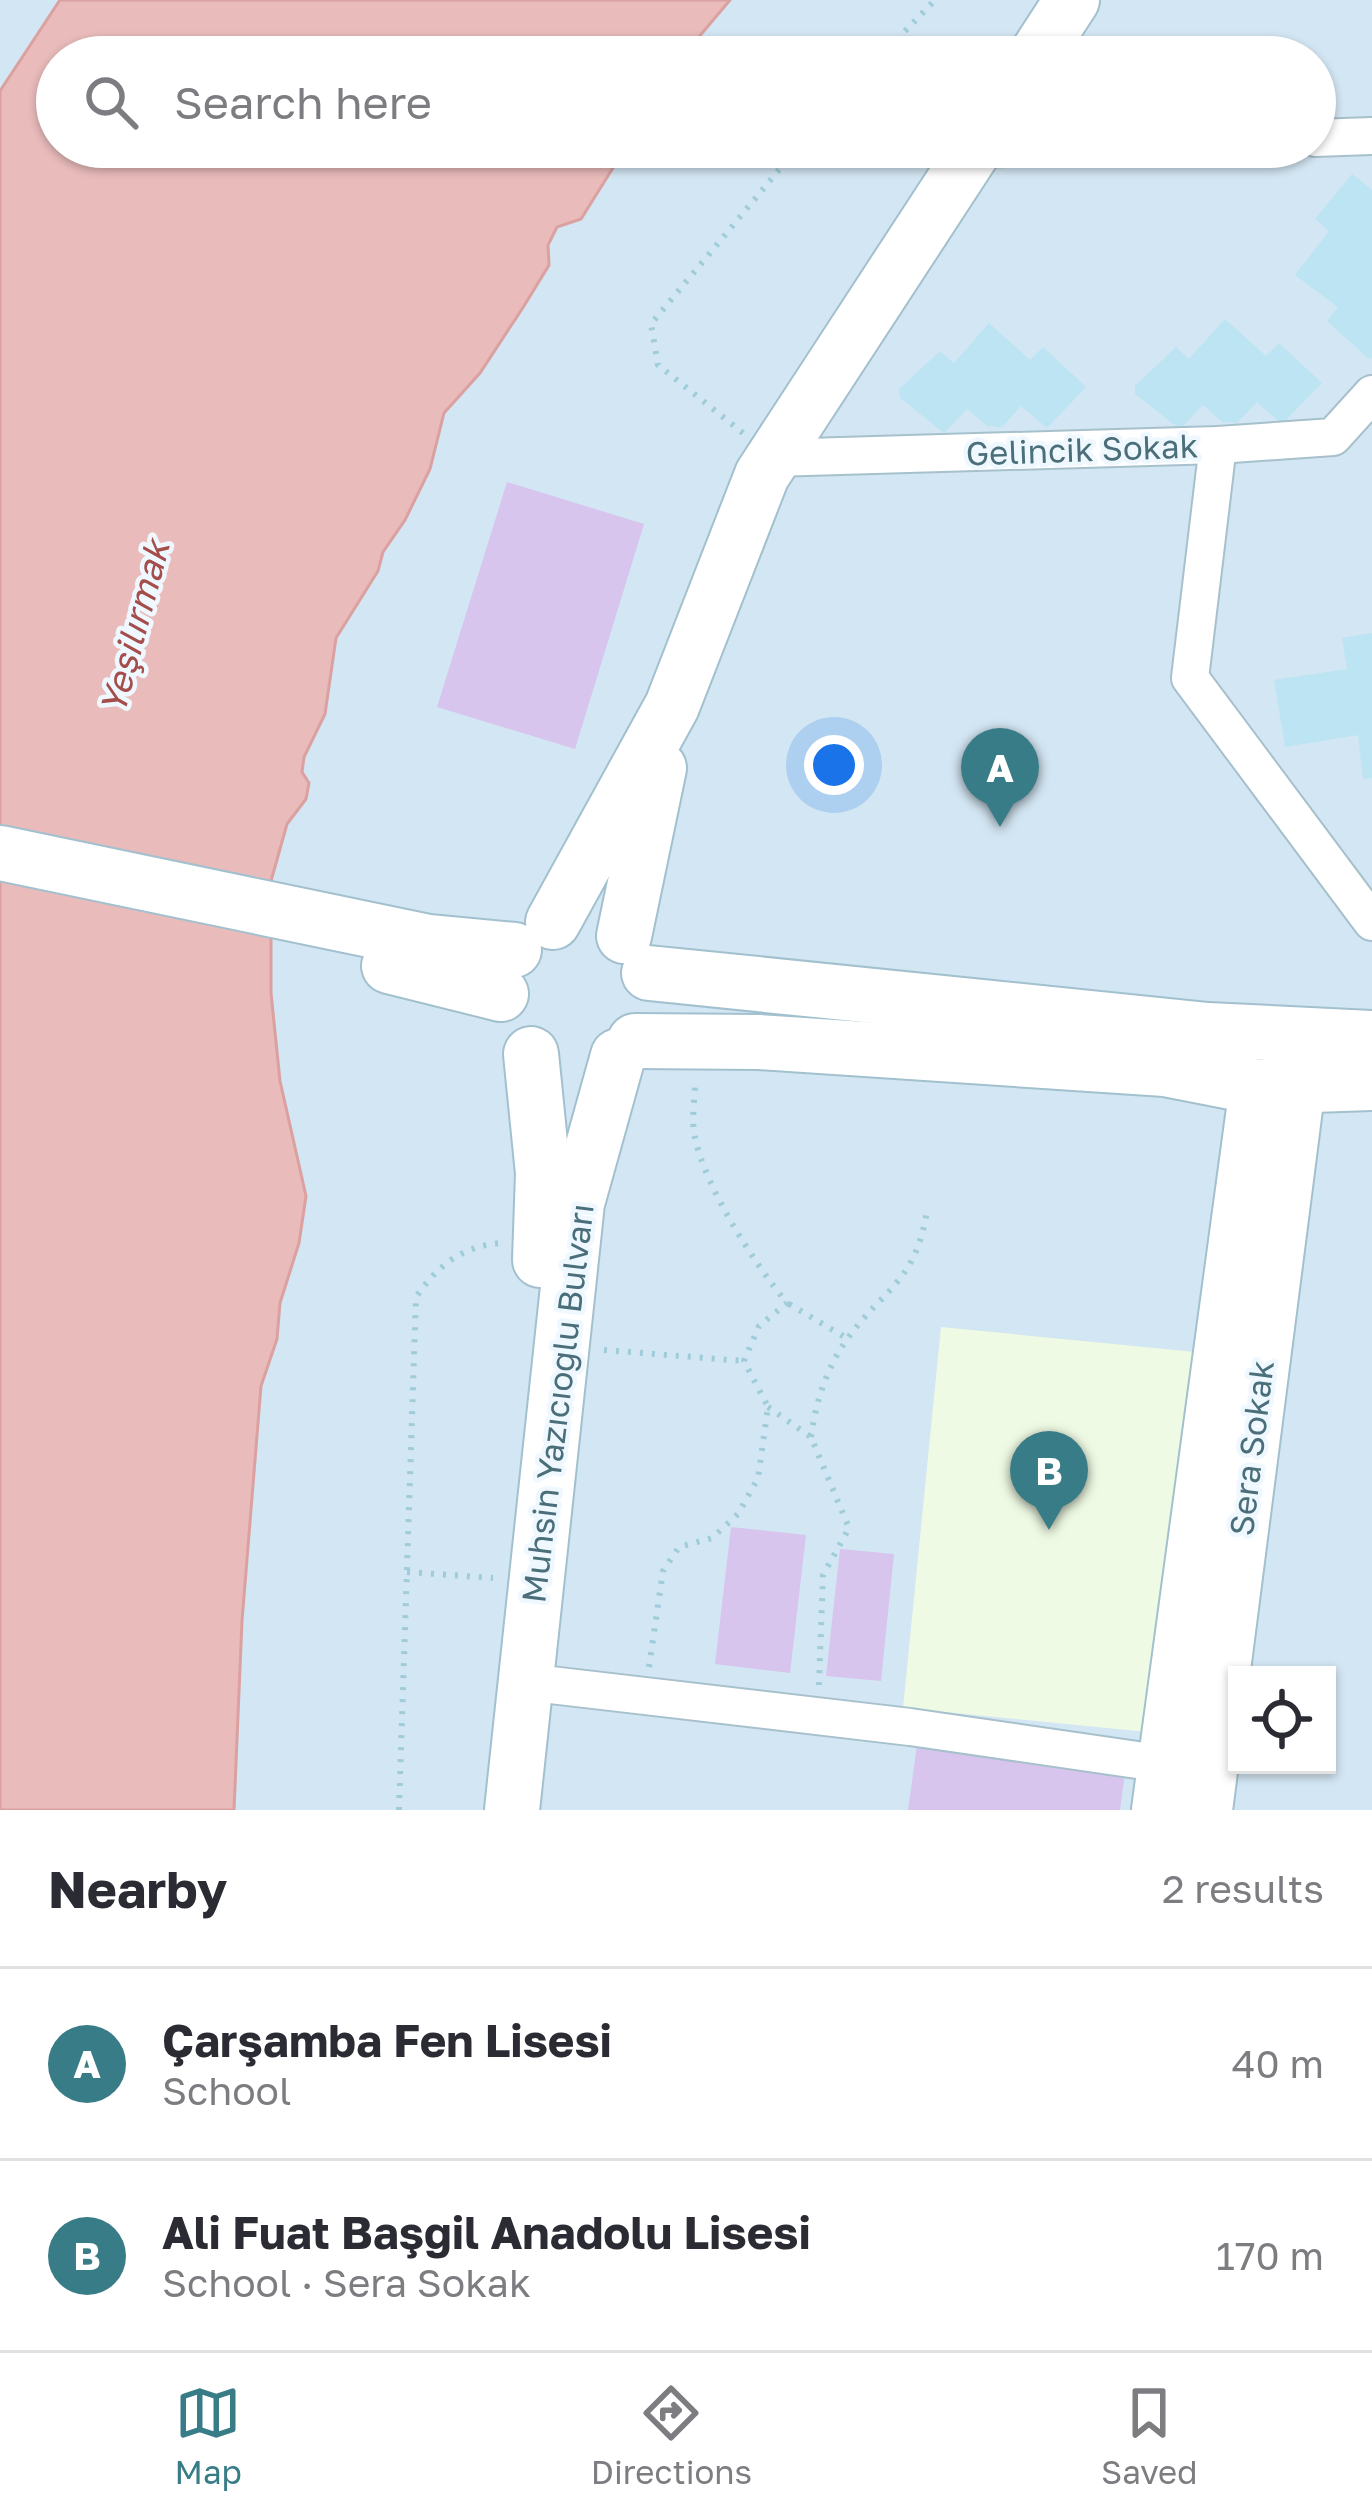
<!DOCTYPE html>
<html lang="en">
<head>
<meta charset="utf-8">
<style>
	body { margin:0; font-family:"Golos Text",sans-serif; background:#f2f2f3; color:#2b2b33 }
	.controls { position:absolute; right:36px; bottom:36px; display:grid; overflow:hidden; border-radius:0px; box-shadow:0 3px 9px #0004 }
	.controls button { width:108px; height:108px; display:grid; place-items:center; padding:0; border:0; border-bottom:3px solid #e1e1e2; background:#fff; color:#2b2b33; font:60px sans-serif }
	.you { position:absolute; left:834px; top:765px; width:42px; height:42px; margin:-30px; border:9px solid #fff; border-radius:50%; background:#1a73e8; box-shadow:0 0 0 18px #1a73e833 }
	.badge { display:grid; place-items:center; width:78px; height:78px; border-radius:50%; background:#387c87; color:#fff; font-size:39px; font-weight:700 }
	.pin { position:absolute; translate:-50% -99px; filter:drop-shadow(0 3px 6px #0008) }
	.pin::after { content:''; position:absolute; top:63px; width:42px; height:36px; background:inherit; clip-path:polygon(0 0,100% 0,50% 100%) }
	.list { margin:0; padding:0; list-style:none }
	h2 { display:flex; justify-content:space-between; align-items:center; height:156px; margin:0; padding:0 48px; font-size:51px }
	h2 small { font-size:39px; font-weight:400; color:#7c7c81 }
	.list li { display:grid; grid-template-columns:78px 1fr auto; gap:36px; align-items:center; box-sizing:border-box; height:192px; padding:0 48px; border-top:3px solid #e1e1e2 }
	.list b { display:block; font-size:45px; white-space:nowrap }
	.list p { margin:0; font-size:39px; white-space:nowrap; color:#7c7c81 }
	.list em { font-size:39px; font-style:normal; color:#7c7c81 }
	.icon { flex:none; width:66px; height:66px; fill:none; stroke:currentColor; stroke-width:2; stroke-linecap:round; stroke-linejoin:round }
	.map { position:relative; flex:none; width:1372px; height:1810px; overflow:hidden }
	.search { position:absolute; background:#fff; box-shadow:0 3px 9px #0004; left:36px; right:36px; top:36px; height:132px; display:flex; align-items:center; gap:30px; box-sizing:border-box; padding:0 42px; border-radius:66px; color:#7c7c81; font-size:45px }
	.sheet { height:540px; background:#fff }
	nav { display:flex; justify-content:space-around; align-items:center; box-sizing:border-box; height:168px; border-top:3px solid #e1e1e2; background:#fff; font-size:33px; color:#7c7c81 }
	nav a { display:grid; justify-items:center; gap:6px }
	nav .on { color:#387c87 }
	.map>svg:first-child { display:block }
</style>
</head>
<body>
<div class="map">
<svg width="1372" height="1810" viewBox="0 0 1372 1810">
	<rect width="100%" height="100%" fill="#e8f3fe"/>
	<path fill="#d3e6f3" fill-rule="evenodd" d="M0,0H1372V1810H0ZM57,57H1315V147H57ZM1237,1675H1327V1765H1237Z"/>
	<polygon fill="#effae4" points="941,1327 1195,1352 1157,1733 903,1708"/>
	<g fill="#d7c5ed">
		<polygon points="507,482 644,524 575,749 437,707"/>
		<polygon points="731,1527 806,1535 790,1673 715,1664"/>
		<polygon points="840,1549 894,1554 881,1681 826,1676"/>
		<polygon points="917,1745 1125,1773 1120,1810 908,1810"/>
	</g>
	<polygon fill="#e9bbbb" stroke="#dba1a0" stroke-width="3" points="60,0 730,0 682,57 57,57 57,147 626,147 581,219 557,227 548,245 549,265 524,306 480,373 444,413 430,469 405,520 383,552 378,571 336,638 325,714 304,757 302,772 309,783 306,799 287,824 271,881 271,993 280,1081 306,1196 299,1243 280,1303 277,1339 261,1386 242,1621 234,1810 0,1810 0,91"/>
	<g fill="#bce4f3">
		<polygon points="1352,174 1372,190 1372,358 1369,359 1327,321 1338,307 1295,275 1329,231 1315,219"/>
		<polygon points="1225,319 1266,356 1279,343 1322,383 1282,424 1257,402 1237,423 1222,422 1203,405 1180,429 1135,394 1135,386 1176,347 1189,359"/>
		<polygon points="989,323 1030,360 1043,347 1086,387 1047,428 1021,406 1002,427 987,426 967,409 944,433 900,398 899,389 940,351 954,363"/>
		<polygon points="1372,633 1372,778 1363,779 1358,735 1285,747 1274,680 1347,669 1342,638"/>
	</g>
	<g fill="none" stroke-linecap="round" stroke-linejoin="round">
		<defs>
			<g id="minor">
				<polyline points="1315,138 1372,136"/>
				<polyline points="975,149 1039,147"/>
				<polyline points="1218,445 1190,678 1372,922"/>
				<polyline points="773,458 1218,445 1333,437 1372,394"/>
				<polyline points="525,1682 910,1727 1165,1764"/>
			</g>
			<g id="secondary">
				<polyline points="1035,57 1072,0"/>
				<polyline points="0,853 428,942 514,950"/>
				<polyline points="553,922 672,706 762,475 976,147"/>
				<polyline points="624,936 659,768"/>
				<polyline points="389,966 501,994"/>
				<polyline points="649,973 1208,1030 1372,1038"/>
				<polyline points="635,1041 759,1042 1165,1069 1257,1087 1372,1083"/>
				<polyline points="531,1054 543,1173 540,1260"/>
				<polyline points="512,1810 577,1203 618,1056"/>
				<polyline points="1159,1810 1257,1087"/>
				<polyline points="1205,1810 1298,1085"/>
			</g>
		</defs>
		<use href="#minor" stroke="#a7c1cc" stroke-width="40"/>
		<use href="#secondary" stroke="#a3c0ce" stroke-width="58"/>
		<g stroke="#a0ccda" stroke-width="6" stroke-dasharray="3 9" stroke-linecap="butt">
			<polyline points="880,57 935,0"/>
			<polyline points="743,433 658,365 651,324 798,147"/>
			<polyline points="789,1304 848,1339"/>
			<polyline points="604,1350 744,1361"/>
			<polyline points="768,1407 811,1437 849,1528 823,1575 819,1685"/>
			<path d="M811,1437C816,1402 826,1368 848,1338C885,1287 916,1282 927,1210"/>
			<polyline points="407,1572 493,1578"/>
			<path d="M649,1667L663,1571L679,1547L712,1538L738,1514L758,1478L768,1407L744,1361L759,1326L787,1303C754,1263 706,1189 695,1138C691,1121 695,1098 695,1081"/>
			<path d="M399,1810L416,1297C438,1265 462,1246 502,1243"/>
		</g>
		<use href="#minor" stroke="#fff" stroke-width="36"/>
		<use href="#secondary" stroke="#fff" stroke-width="54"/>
	</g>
	<g text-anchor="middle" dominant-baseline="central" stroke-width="9" stroke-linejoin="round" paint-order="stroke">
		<g font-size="33" fill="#4a6f7a" stroke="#f0f8ff">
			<text transform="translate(1082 449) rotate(-2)">Gelincik Sokak</text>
			<text transform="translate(557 1403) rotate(-83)">Muhsin Yazıcıoğlu Bulvarı</text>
			<text transform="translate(1251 1448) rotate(-83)">Sera Sokak</text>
		</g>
		<g font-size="36" font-style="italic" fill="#a44d4a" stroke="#f0f8ff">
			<text transform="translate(134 627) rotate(-75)">Yeşilırmak</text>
		</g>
	</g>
</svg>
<div class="controls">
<button><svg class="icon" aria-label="locate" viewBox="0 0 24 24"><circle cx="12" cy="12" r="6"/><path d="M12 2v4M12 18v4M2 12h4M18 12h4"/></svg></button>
</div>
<div class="you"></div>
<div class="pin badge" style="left:1000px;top:827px">A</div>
<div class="pin badge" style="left:1049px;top:1530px">B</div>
<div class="search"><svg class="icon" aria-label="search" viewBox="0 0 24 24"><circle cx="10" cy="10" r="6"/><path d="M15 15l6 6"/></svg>Search here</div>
</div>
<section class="sheet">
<h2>Nearby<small>2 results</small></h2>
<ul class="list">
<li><span class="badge">A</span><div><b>Çarşamba Fen Lisesi</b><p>School</p></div><em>40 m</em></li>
<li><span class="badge">B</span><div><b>Ali Fuat Başgil Anadolu Lisesi</b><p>School · Sera Sokak</p></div><em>170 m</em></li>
</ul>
</section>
<nav>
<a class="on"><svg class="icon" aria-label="map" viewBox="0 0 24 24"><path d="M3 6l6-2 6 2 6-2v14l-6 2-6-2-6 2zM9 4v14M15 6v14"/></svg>Map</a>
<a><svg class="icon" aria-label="directions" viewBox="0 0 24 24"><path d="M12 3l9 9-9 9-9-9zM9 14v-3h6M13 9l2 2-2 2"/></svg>Directions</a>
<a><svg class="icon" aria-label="saved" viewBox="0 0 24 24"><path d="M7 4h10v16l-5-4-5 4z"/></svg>Saved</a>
</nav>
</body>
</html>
